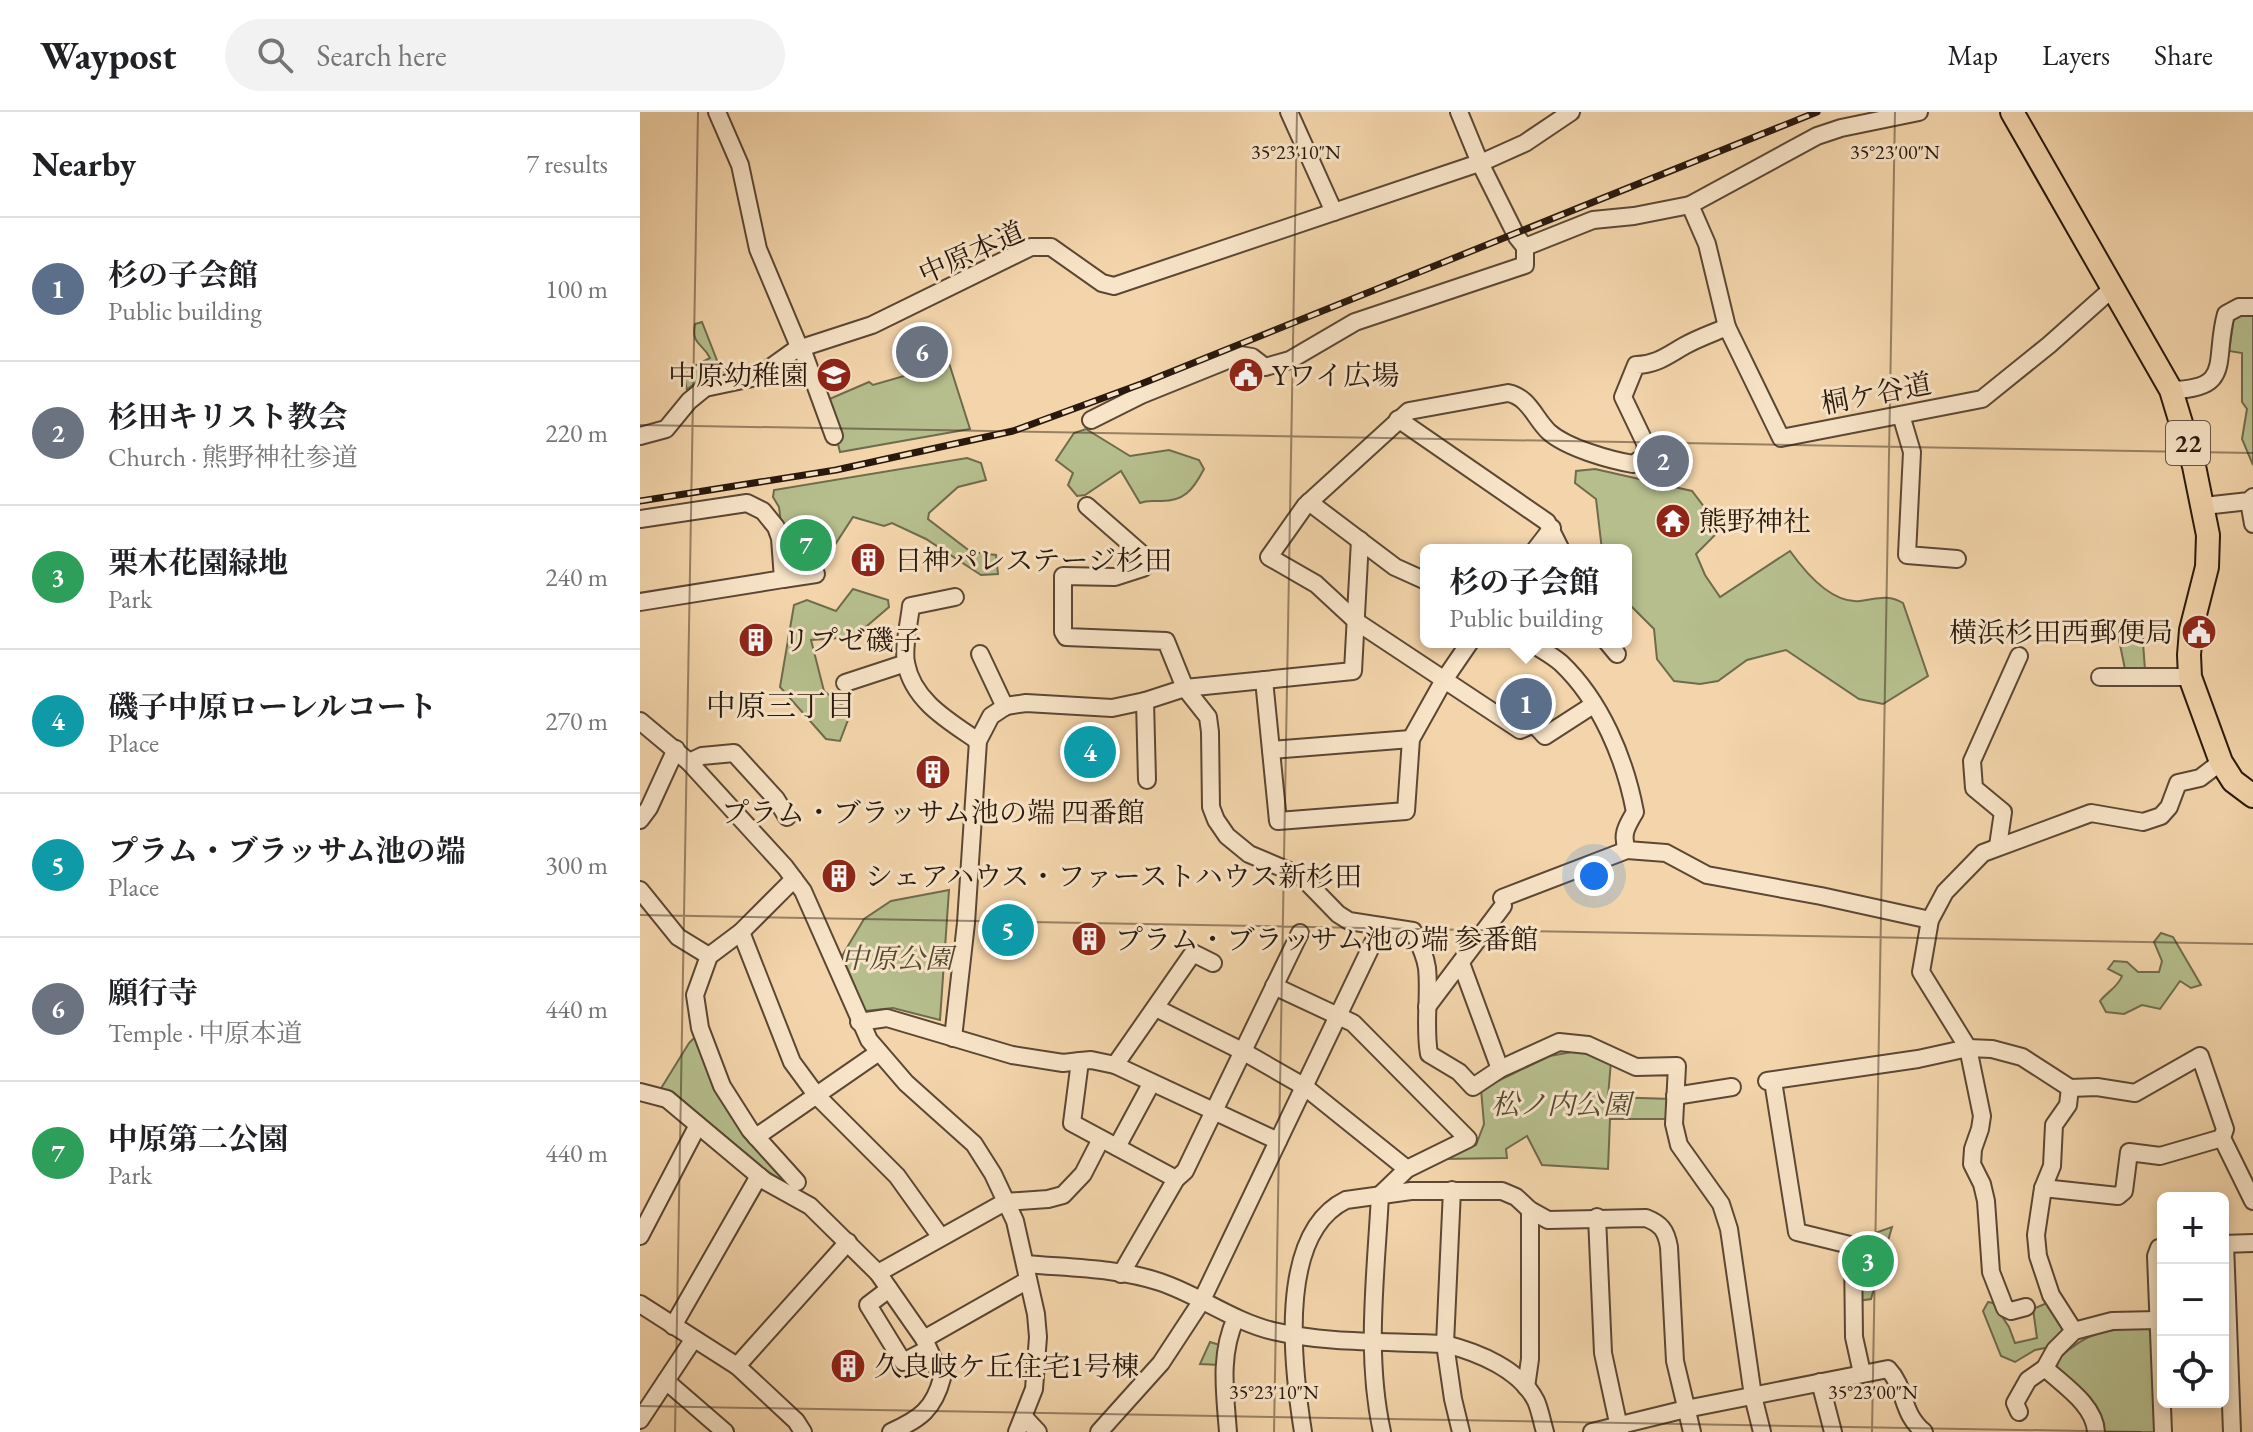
<!DOCTYPE html>
<html lang="en">
<head>
<meta charset="utf-8">
<style>
	body { margin:0; font-family:"EB Garamond","Noto Serif JP",serif; background:#f2f2f2; color:#202124 }
	.controls { position:absolute; right:24px; bottom:24px; display:grid; overflow:hidden; border-radius:12px; box-shadow:0 4px 12px #0003 }
	.controls button { width:72px; height:72px; display:grid; place-items:center; padding:0; border:0; border-bottom:2px solid #e0e0e0; background:#fff; color:#202124; font:40px sans-serif }
	.you { position:absolute; left:954px; top:764px; width:28px; height:28px; margin:-20px; border:6px solid #fff; border-radius:50%; background:#1a73e8; box-shadow:0 0 0 12px #1a73e833 }
	.badge { display:grid; place-items:center; width:52px; height:52px; border-radius:50%; background:#d93025; color:#fff; font-size:26px; font-weight:700 }
	.pin { position:absolute; translate:-50% -50%; border:4px solid #fff; box-shadow:0 2px 8px #0006 }
	.popup { position:absolute; left:780px; top:432px; width:212px; height:104px; box-sizing:border-box; display:grid; place-content:center; border-radius:12px; background:#fff; filter:drop-shadow(0 2px 6px #0005); font-size:26px; white-space:nowrap; color:#757577 }
	.popup b { font-size:30px; color:#202124 }
	.popup::after { content:''; position:absolute; left:50%; top:100%; margin-left:-16px; border:16px solid transparent; border-top-color:#fff }
	.list { margin:0; padding:0; list-style:none }
	h2 { display:flex; justify-content:space-between; align-items:center; height:104px; margin:0; padding:0 32px; font-size:34px }
	h2 small { font-size:26px; font-weight:400; color:#757577 }
	.list li { display:grid; grid-template-columns:52px 1fr auto; gap:24px; align-items:center; box-sizing:border-box; height:144px; padding:0 32px; border-top:2px solid #e0e0e0 }
	.list b { display:block; font-size:30px; white-space:nowrap }
	.list p { margin:0; font-size:26px; white-space:nowrap; color:#757577 }
	.list em { font-size:26px; font-style:normal; color:#757577 }
	.icon { flex:none; width:44px; height:44px; fill:none; stroke:currentColor; stroke-width:2; stroke-linecap:round; stroke-linejoin:round }
	.map { position:relative; flex:none; width:1613px; height:1320px; overflow:hidden }
	header { display:flex; align-items:center; gap:48px; box-sizing:border-box; height:112px; padding:0 40px; background:#fff; border-bottom:2px solid #e0e0e0 }
	header strong { font-size:38px }
	nav { display:flex; gap:44px; margin-inline-start:auto; font-size:28px }
	.search { width:560px; height:72px; background:#f2f2f2; display:flex; align-items:center; gap:20px; box-sizing:border-box; padding:0 28px; border-radius:44px; color:#757577; font-size:30px }
	main { display:flex }
	aside { flex:1; background:#fff }
	.map>svg:first-child { display:block }
</style>
</head>
<body>
<header>
<strong>Waypost</strong>
<div class="search"><svg class="icon" aria-label="search" viewBox="0 0 24 24"><circle cx="10" cy="10" r="6"/><path d="M15 15l6 6"/></svg>Search here</div>
<nav><a>Map</a><a>Layers</a><a>Share</a></nav>
</header>
<main>
<aside>
<h2>Nearby<small>7 results</small></h2>
<ul class="list">
<li><span class="badge" style="background:#5c6f8a">1</span><div><b>杉の子会館</b><p>Public building</p></div><em>100 m</em></li>
<li><span class="badge" style="background:#6b7280">2</span><div><b>杉田キリスト教会</b><p>Church · 熊野神社参道</p></div><em>220 m</em></li>
<li><span class="badge" style="background:#2e9e5b">3</span><div><b>栗木花園緑地</b><p>Park</p></div><em>240 m</em></li>
<li><span class="badge" style="background:#0f9aa8">4</span><div><b>磯子中原ローレルコート</b><p>Place</p></div><em>270 m</em></li>
<li><span class="badge" style="background:#0f9aa8">5</span><div><b>プラム・ブラッサム池の端</b><p>Place</p></div><em>300 m</em></li>
<li><span class="badge" style="background:#6b7280">6</span><div><b>願行寺</b><p>Temple · 中原本道</p></div><em>440 m</em></li>
<li><span class="badge" style="background:#2e9e5b">7</span><div><b>中原第二公園</b><p>Park</p></div><em>440 m</em></li>
</ul>
</aside>
<div class="map">
<svg width="1613" height="1320" viewBox="0 0 1613 1320">
	<rect width="100%" height="100%" fill="#f4d5ab"/>
	<filter id="stains"><feTurbulence type="fractalNoise" baseFrequency=".0025" numOctaves="4"/><feColorMatrix values="0 0 0 0 .2 0 0 0 0 .09 0 0 0 0 .02 0 0 0 .5 -.17"/></filter>
	<radialGradient id="worn" r=".72"><stop offset=".6" stop-color="#630" stop-opacity="0"/><stop offset="1" stop-color="#630" stop-opacity=".3"/></radialGradient>
	<g fill="#b6be8d" stroke="#6f6b4d" stroke-width="2">
		<polygon points="1604,200 1613,200 1613,353 1602,327 1607,297 1602,290 1602,241 1589,239 1594,205"/>
		<path d="M62,210L80,256L89,258L92,264C75,267 59,265 47,278L43,260L70,246C62,230 51,233 55,212Z"/>
		<polygon points="309,251 330,317 200,340 187,288 229,270 233,273"/>
		<path d="M446,317L490,344L529,338L559,348L564,357C553,378 544,390 519,389C512,389 507,388 500,391L481,359L445,383L437,384L428,373L433,361L416,348L434,321Z"/>
		<polygon points="327,346 341,351 346,368 318,375 289,401 288,407 331,440 356,443 358,462 341,463 286,427 252,411 244,414 213,405 178,459 147,461 139,395 133,385 134,378"/>
		<path d="M955,357L1052,379L1081,417L1056,442L1065,463L1080,485L1150,439C1165,460 1191,492 1220,489C1238,487 1247,482 1263,491L1288,564L1243,592L1219,587L1146,538L1107,548L1078,569L1060,572L1034,569L1017,547L1014,517L986,489V438H962L956,387L935,371L936,359Z"/>
		<polygon points="213,477 248,488 249,495 214,525 171,528 184,579 211,600 200,629 186,627 140,575 154,493 167,488 196,499"/>
		<polygon points="1502,517 1505,558 1485,557 1478,523"/>
		<polygon points="309,778 300,908 253,896 225,899 202,844 224,807 251,789"/>
		<path d="M1521,821L1533,825L1561,873L1551,876L1540,869L1520,897L1502,893L1484,902L1466,900L1460,889C1467,880 1478,875 1482,864L1468,857L1474,849L1487,850L1498,860H1519L1522,849L1514,830Z"/>
		<polygon points="58,922 110,1025 164,1083 121,1055 33,980 20,978 49,931"/>
		<polygon points="937,939 971,949 968,985 1032,987 1030,1007 970,1007 968,1057 902,1053 887,1024 866,1037 867,1046 800,1047 836,1033 844,1012 841,977 910,944"/>
		<polygon points="1252,1115 1231,1187 1217,1189 1215,1143 1223,1137 1232,1122"/>
		<polygon points="1348,1190 1353,1191 1369,1215 1375,1231 1397,1226 1393,1197 1407,1191 1417,1202 1423,1218 1410,1235 1395,1238 1375,1250 1361,1244 1343,1199"/>
		<path d="M1508,1216L1511,1219L1515,1320H1462C1461,1291 1437,1273 1417,1256L1418,1247C1449,1218 1467,1217 1508,1216Z"/>
		<polygon points="570,1230 583,1234 580,1253 560,1252"/>
	</g>
	<g fill="none" stroke-linecap="round" stroke-linejoin="round">
		<defs>
			<g id="minor">
				<polyline points="77,0 100,53 118,137 160,237 164,242 194,324"/>
				<polyline points="649,0 694,100"/>
				<polyline points="819,0 840,51 877,125 885,135 953,108 994,104 1050,93 1177,24 1201,16 1279,0"/>
				<polyline points="1050,93 1067,132 1087,215 1141,326 1342,287 1409,233 1473,176"/>
				<path d="M1531,278C1594,277 1573,249 1586,202L1599,195H1613"/>
				<polyline points="1261,303 1272,340 1267,443 1317,447"/>
				<polyline points="758,307 907,410 921,438"/>
				<polyline points="451,308 501,283 600,243 612,245 625,255 650,248 715,210 885,153 885,135"/>
				<polyline points="0,324 26,317 49,289 65,276 117,265 155,238 232,213 391,135 411,135 462,171 474,174 845,49 885,31 931,0"/>
				<polyline points="1609,389 1613,412"/>
				<polyline points="669,390 755,455 786,469"/>
				<path d="M447,394L503,443V456L475,465L423,464V520L426,525L526,529L545,576L568,605L570,620L571,695L576,708L587,724L609,742L661,764L698,802L709,809L773,819C779,831 785,842 787,856C790,884 784,913 789,942L819,960L833,975L860,957L919,930L948,933L996,955L1037,954L1034,1012L1039,1033L1081,1092L1089,1117L1113,1284L1122,1320"/>
				<polyline points="1564,394 1609,389 1613,385"/>
				<polyline points="0,407 107,391 123,399 136,415 140,426 143,467 0,490"/>
				<polyline points="895,438 912,416"/>
				<polyline points="143,467 176,462"/>
				<path d="M315,485L271,494C269,512 263,535 266,551C273,589 309,609 338,629"/>
				<path d="M890,530C900,537 912,543 921,551C961,589 985,647 995,700C987,714 981,722 987,738"/>
				<polyline points="967,530 977,542"/>
				<polyline points="340,542 365,595"/>
				<polyline points="1460,565 1550,565"/>
				<polyline points="624,568 638,709 766,699 771,627 804,568 830,530"/>
				<polyline points="205,571 266,551"/>
				<polyline points="505,589 507,668"/>
				<path d="M953,593L905,624L894,612L880,618L717,510L676,472L629,445L665,394L769,299L868,281C889,285 895,307 909,320C927,336 970,348 993,352L1004,345L1006,333L983,285L996,253C1016,253 1028,243 1044,234C1058,226 1073,221 1087,215"/>
				<polyline points="0,609 49,650 145,755 163,779 229,928 266,971 334,1032 353,1062 375,1109 396,1202 398,1225 394,1277 377,1320"/>
				<polyline points="631,638 771,627"/>
				<polyline points="49,650 62,644 94,641 136,687 147,705"/>
				<polyline points="0,708 9,696 36,637"/>
				<polyline points="1358,734 1363,700 1334,676 1332,649 1379,544"/>
				<polyline points="154,767 101,820 69,844 55,883 60,916 82,974 110,1018 157,1070"/>
				<polyline points="0,778 38,825 69,844"/>
				<polyline points="862,786 987,738 1026,741 1067,763 1181,784 1290,808"/>
				<polyline points="101,820 152,950 177,984 257,1064 300,1124"/>
				<polyline points="821,851 860,957"/>
				<polyline points="634,874 713,911 828,1027 767,1057 740,1083"/>
				<polyline points="787,895 863,794"/>
				<polyline points="516,896 604,940 665,975 767,1057"/>
				<polyline points="219,910 247,906 372,943 423,951 440,949 432,1011 536,1067"/>
				<polyline points="313,926 326,811 338,629 351,604 366,594 386,591 472,596 505,589 545,576 713,559 720,428"/>
				<polyline points="440,949 451,948 475,953 638,1029"/>
				<polyline points="475,953 553,841 573,851"/>
				<polyline points="1127,969 1278,947 1328,936 1352,937 1382,945 1430,976"/>
				<polyline points="1133,969 1157,1120 1210,1133 1213,1137 1214,1225 1222,1261"/>
				<polyline points="0,980 27,987 125,1069 170,1094 238,1161 365,1090 408,1087 423,1083 443,1062 461,1027"/>
				<polyline points="1035,984 1092,975"/>
				<polyline points="116,1025 239,940"/>
				<polyline points="477,1035 511,972"/>
				<polyline points="1403,1076 1478,1084 1484,1079 1489,1040 1520,1044 1582,1026"/>
				<polyline points="812,1078 805,1232 813,1287 821,1320"/>
				<path d="M740,1083C736,1162 725,1243 742,1320"/>
				<polyline points="957,1105 963,1241 980,1320"/>
				<polyline points="0,1124 58,1013"/>
				<polyline points="1583,1132 1613,1131"/>
				<polyline points="1585,1132 1592,1320"/>
				<path d="M386,1152C430,1156 478,1156 520,1170C559,1183 592,1209 633,1219C688,1232 749,1229 805,1232C837,1240 880,1257 896,1289C900,1298 902,1310 905,1320"/>
				<path d="M238,1161L284,1227L302,1266C294,1297 280,1307 251,1320"/>
				<polyline points="481,1162 536,1067 545,1059 660,821"/>
				<polyline points="249,1177 228,1193 263,1250 288,1237"/>
				<polyline points="0,1192 97,1254 156,1309 163,1320"/>
				<polyline points="1386,1195 1371,1199 1365,1196 1351,1160 1346,1089 1342,1072 1332,1052 1333,1037 1340,1017 1342,1004 1328,936 1281,860 1290,808 1305,780 1343,741 1451,701 1503,710 1521,704 1529,695 1538,671 1560,666 1581,650"/>
				<polyline points="33,1214 119,1064"/>
				<polyline points="1434,1219 1411,1183 1398,1144 1396,1123 1403,1076 1412,1054 1414,1013 1428,993 1430,976 1457,975 1495,981 1560,944 1585,1017 1582,1026 1613,1089"/>
				<polyline points="284,1227 388,1168"/>
				<polyline points="97,1254 208,1130"/>
				<path d="M1405,1256C1423,1273 1455,1293 1456,1320"/>
				<polyline points="26,1269 85,1320"/>
				<polyline points="1180,1270 1193,1320"/>
				<polyline points="886,1275 890,1247 890,1098"/>
				<polyline points="1379,1300 1375,1291 1388,1268 1405,1256 1415,1238 1434,1219 1472,1209 1518,1208"/>
				<polyline points="384,1305 398,1320"/>
				<polyline points="0,1308 53,1228"/>
				<polyline points="459,1320 521,1251 561,1190 741,814"/>
				<path d="M588,1320C585,1281 579,1242 596,1206"/>
				<path d="M663,1320C653,1257 636,1122 706,1088L771,1079H862L876,1085L890,1098L908,1108L1006,1106C1021,1112 1026,1118 1029,1135L1035,1249L1052,1320"/>
				<path d="M952,1320L1046,1297L1248,1257C1267,1277 1260,1300 1284,1320"/>
				<polyline points="1523,1320 1516,1144 1519,1136 1523,1135"/>
			</g>
			<polyline id="major" points="1372,0 1531,278 1554,354 1568,423 1567,455 1551,518 1549,543 1550,565 1581,650 1593,669 1613,684"/>
		</defs>
		<use href="#minor" stroke="#5b4734" stroke-width="20"/>
		<use href="#major" stroke="#28180d" stroke-width="26"/>
		<use href="#minor" stroke="#f8e4c8" stroke-width="16"/>
		<use href="#major" stroke="#f4d5ab" stroke-width="22"/>
		<defs>
			<polyline id="rail" points="0,389 196,358 373,319 501,272 1177,0"/>
		</defs>
		<use href="#rail" stroke="#28180d" stroke-width="7"/>
		<use href="#rail" stroke="#f8e4c8" stroke-width="4" stroke-dasharray="12" stroke-linecap="butt"/>
	</g>
	<path fill="none" stroke="#28180d" stroke-width="2" stroke-opacity="0.45" d="M0,313L1613,341M0,803L1613,832M0,1294L1501,1320M35,1320L58,0M634,1320L657,0M1232,1320L1255,0"/>
	<defs>
		<symbol id="school-disc" viewBox="-11 -11 22 22"><circle r="9.5" fill="#8f2418" stroke="#f8e4c8"/><path d="M0-5L7-2L0 1L-7-2ZM-4 1L0 2.5L4 1V4Q0 6-4 4Z" fill="#fff"/></symbol>
		<symbol id="civic-disc" viewBox="-11 -11 22 22"><circle r="9.5" fill="#8f2418" stroke="#f8e4c8"/><path d="M-.6-6.5H3V-4.5H.6V-3L4-1V1h2V6H-6V1h2V-1L-.6-3ZM-1.2 2.5V6h2.4V2.5Z" fill="#fff"/></symbol>
		<symbol id="temple-disc" viewBox="-11 -11 22 22"><circle r="9.5" fill="#8f2418" stroke="#f8e4c8"/><path d="M0-6L5-2H3V0L6.5 2.5H4V6H1.5V3h-3V6H-4V2.5H-6.5L-3 0V-2H-5Z" fill="#fff"/></symbol>
		<symbol id="building-disc" viewBox="-11 -11 22 22"><circle r="9.5" fill="#8f2418" stroke="#f8e4c8"/><path d="M-4-6H4V6H1V3H-1V6H-4ZM-2.5-4.3h1.7v1.8h-1.7ZM.8-4.3h1.7v1.8H.8ZM-2.5-1h1.7V.8h-1.7ZM.8-1h1.7V.8H.8Z" fill="#fff"/></symbol>
	</defs>
	<g fill-rule="evenodd">
		<use href="#school-disc" x="174" y="243" width="40" height="40"/>
		<use href="#civic-disc" x="586" y="243" width="40" height="40"/>
		<use href="#temple-disc" x="1013" y="389" width="40" height="40"/>
		<use href="#building-disc" x="208" y="428" width="40" height="40"/>
		<use href="#civic-disc" x="1539" y="500" width="40" height="40"/>
		<use href="#building-disc" x="96" y="508" width="40" height="40"/>
		<use href="#building-disc" x="273" y="640" width="40" height="40"/>
		<use href="#building-disc" x="179" y="744" width="40" height="40"/>
		<use href="#building-disc" x="429" y="807" width="40" height="40"/>
		<use href="#building-disc" x="188" y="1234" width="40" height="40"/>
	</g>
	<g text-anchor="middle" dominant-baseline="central" stroke-width="6" stroke-linejoin="round" paint-order="stroke">
		<rect fill="#f8e4c8" stroke="#665545" stroke-width="2" x="1526" y="309" width="44" height="44" rx="6"/>
		<g font-size="26" font-weight="bold" fill="#28180d">
			<text x="1548" y="331">22</text>
		</g>
		<g font-size="28" fill="#28180d" stroke="#f8e4c8">
			<text transform="translate(331 140) rotate(-24)">中原本道</text>
			<text transform="translate(1236 281) rotate(-11)">桐ケ谷道</text>
		</g>
		<g font-size="28" fill="#28180d" stroke="#f8e4c8" text-anchor="start">
			<text x="168" y="263" text-anchor="end">中原幼稚園</text>
			<text x="632" y="263">Yワイ広場</text>
			<text x="1059" y="409">熊野神社</text>
			<text x="254" y="448">日神パレステージ杉田</text>
			<text x="1533" y="520" text-anchor="end">横浜杉田西郵便局</text>
			<text x="142" y="528">リプゼ磯子</text>
			<text x="293" y="700" text-anchor="middle">プラム・ブラッサム池の端 四番館</text>
			<text x="225" y="764">シェアハウス・ファーストハウス新杉田</text>
			<text x="475" y="827">プラム・ブラッサム池の端 参番館</text>
			<text x="234" y="1254">久良岐ケ丘住宅1号棟</text>
		</g>
		<g font-size="28" font-style="italic" fill="#534a33" stroke="#f8e4c8">
			<text x="257" y="846">中原公園</text>
			<text x="921" y="992">松ノ内公園</text>
		</g>
		<g font-size="30" fill="#28180d" stroke="#f8e4c8">
			<text x="141" y="593">中原三丁目</text>
		</g>
	</g>
	<g font-size="20" text-anchor="middle" fill="#28180d" stroke="#f8e4c8" stroke-width="6" stroke-linejoin="round" paint-order="stroke">
		<text x="656" y="47">35°23'10"N</text>
		<text x="1255" y="47">35°23'00"N</text>
		<text x="634" y="1287">35°23'10"N</text>
		<text x="1233" y="1287">35°23'00"N</text>
	</g>
	<rect width="100%" height="100%" filter="url(#stains)"/>
	<rect width="100%" height="100%" fill="url(#worn)"/>
</svg>
<div class="controls">
<button>+</button>
<button>−</button>
<button><svg class="icon" aria-label="locate" viewBox="0 0 24 24"><circle cx="12" cy="12" r="6"/><path d="M12 2v4M12 18v4M2 12h4M18 12h4"/></svg></button>
</div>
<div class="you"></div>
<div class="pin badge" style="left:886px;top:592px;background:#5c6f8a">1</div>
<div class="popup"><b>杉の子会館</b>Public building</div>
<div class="pin badge" style="left:1023px;top:349px;background:#6b7280">2</div>
<div class="pin badge" style="left:1228px;top:1149px;background:#2e9e5b">3</div>
<div class="pin badge" style="left:450px;top:640px;background:#0f9aa8">4</div>
<div class="pin badge" style="left:368px;top:818px;background:#0f9aa8">5</div>
<div class="pin badge" style="left:282px;top:240px;background:#6b7280">6</div>
<div class="pin badge" style="left:166px;top:433px;background:#2e9e5b">7</div>
</div>
</main>
</body>
</html>
